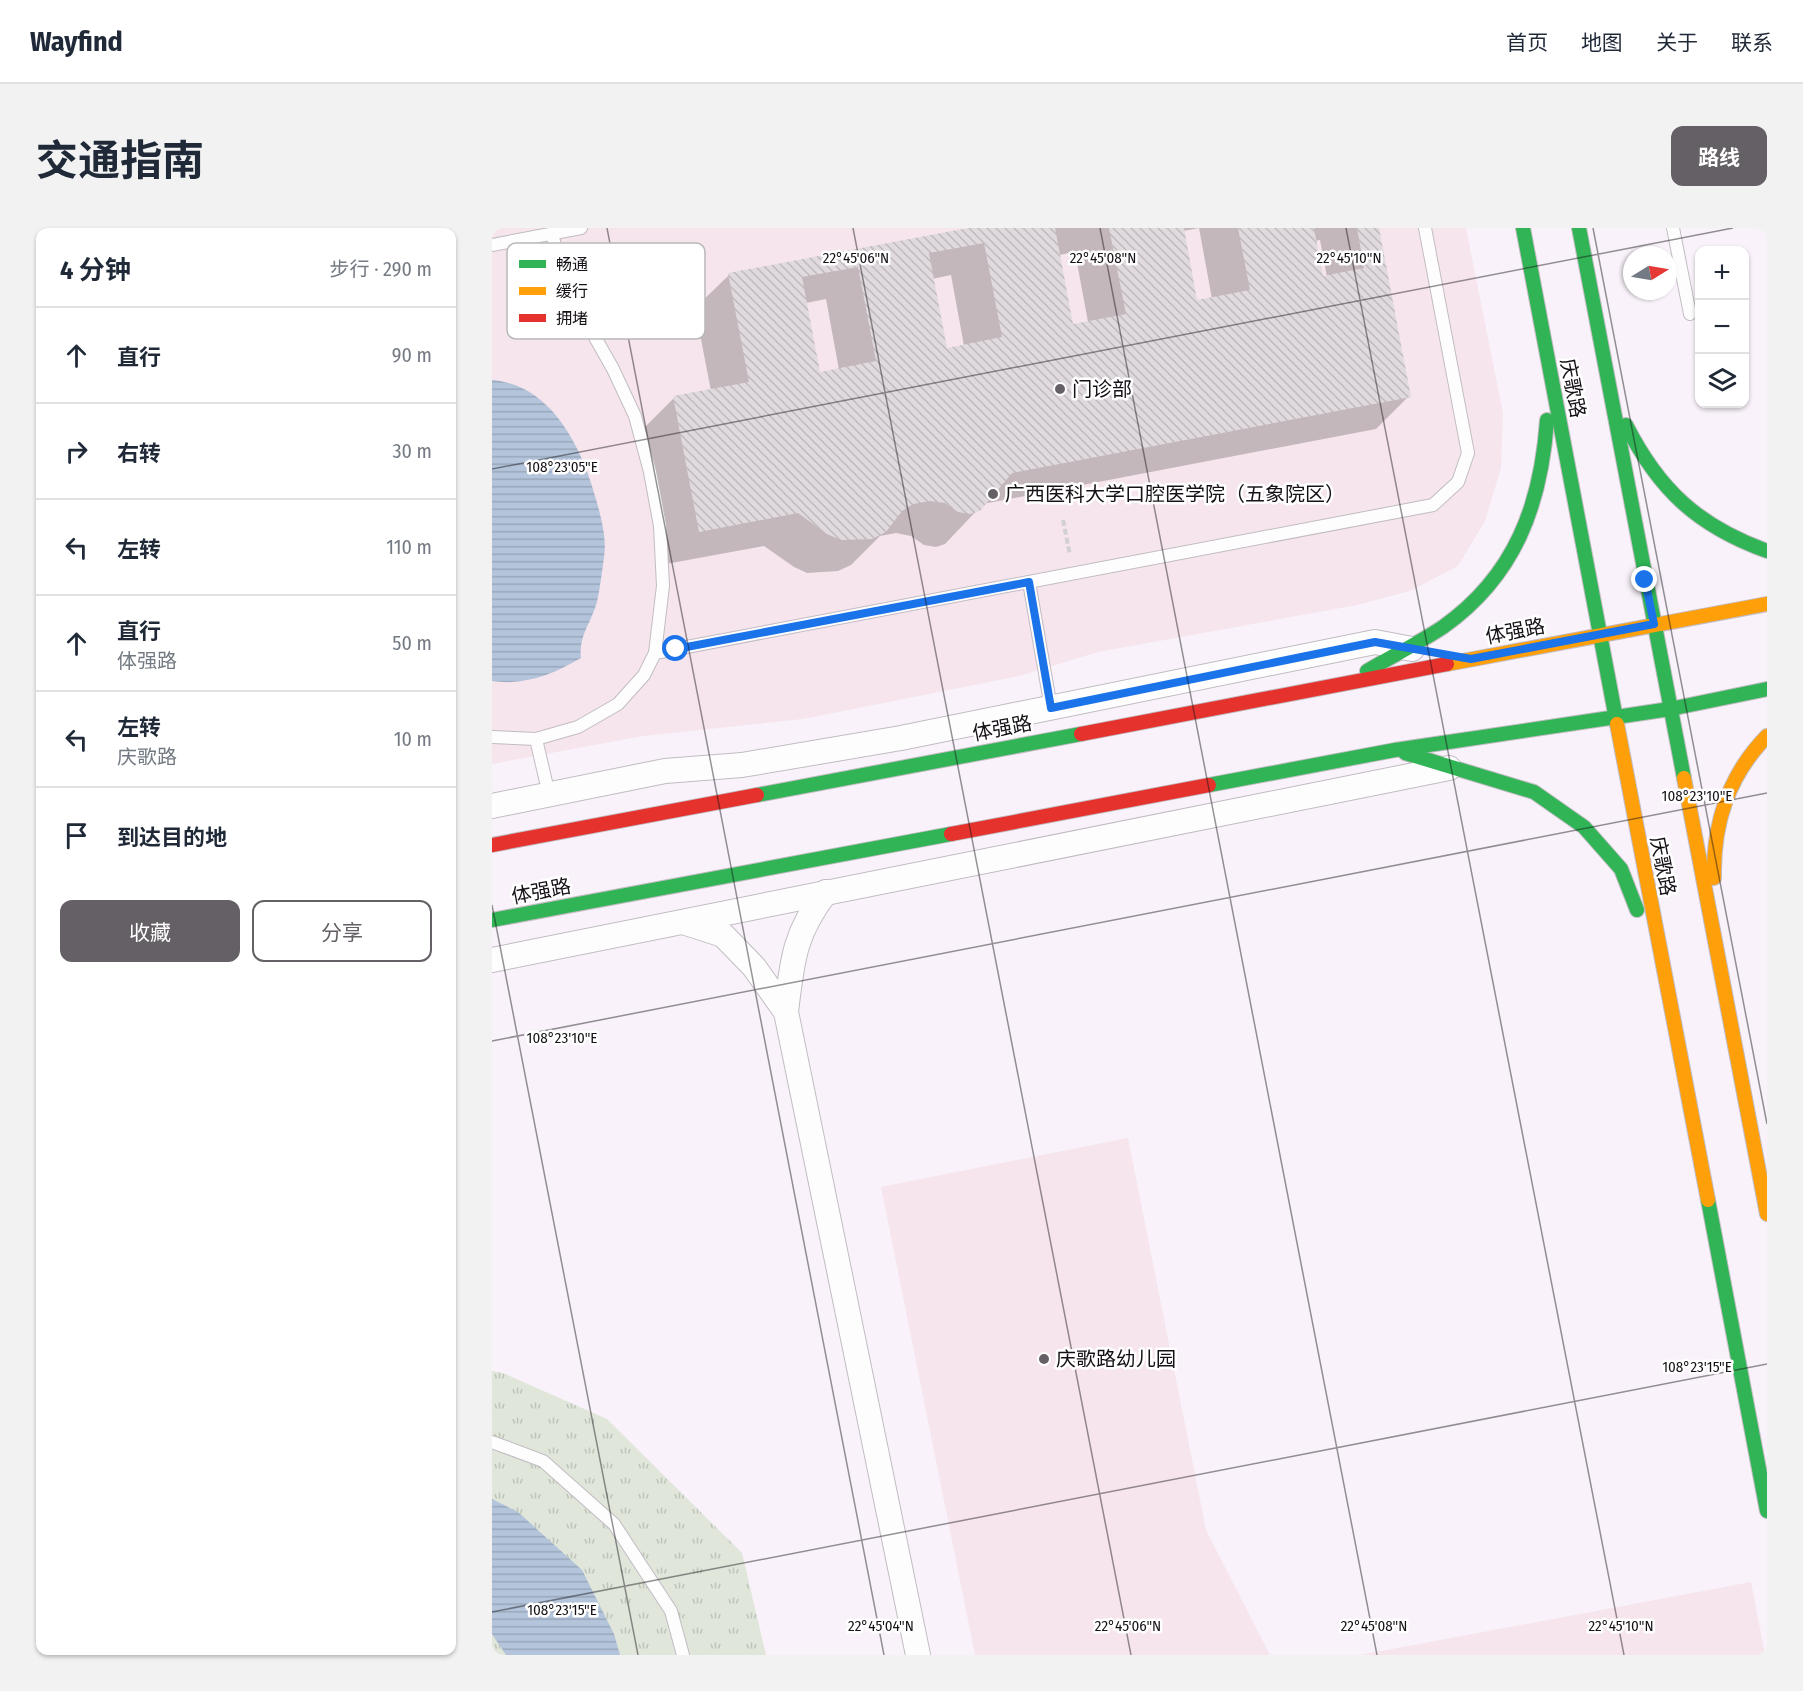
<!DOCTYPE html>
<html lang="zh">
<head>
<meta charset="utf-8">
<style>
	body { margin:0; font-family:"Fira Sans Condensed","Noto Sans SC",sans-serif; background:#f2f2f3; color:#1f2937 }
	.controls { position:absolute; right:18px; top:18px; display:grid; overflow:hidden; border-radius:12px; box-shadow:0 2px 4px #0004 }
	.controls button { width:54px; height:54px; display:grid; place-items:center; padding:0; border:0; border-bottom:2px solid #e0e1e3; background:#fff; color:#1f2937; font:30px sans-serif }
	.compass { position:absolute; left:1131px; top:18px; width:54px; height:54px; border-radius:50%; background:#fff; box-shadow:0 2px 4px #0004; rotate:79deg }
	.stop { position:absolute; width:18px; height:18px; margin:-14px; border:4px solid #1a73e8; border-radius:50%; background:#fff }
	.stop.end { background:#1a73e8; border-color:#fff; box-shadow:0 2px 6px #0008 }
	.list { margin:0; padding:0; list-style:none }
	h2 { display:flex; justify-content:space-between; align-items:center; height:78px; margin:0; padding:0 24px; font-size:26px }
	h2 small { font-size:20px; font-weight:400; color:#747a83 }
	.list li { display:grid; grid-template-columns:39px 1fr auto; gap:18px; align-items:center; box-sizing:border-box; height:96px; padding:0 24px; border-top:2px solid #e0e1e3 }
	.list b { display:block; font-size:22px; white-space:nowrap }
	.list p { margin:0; font-size:20px; white-space:nowrap; color:#747a83 }
	.list em { font-size:20px; font-style:normal; color:#747a83 }
	.actions { display:flex; gap:12px; padding:18px 24px }
	.actions a { flex:1; padding:14px 0; border:2px solid #656066; border-radius:12px; text-align:center; font-size:21px; color:#656066 }
	.actions .main { background:#656066; color:#fff }
	.icon { flex:none; width:33px; height:33px; fill:none; stroke:currentColor; stroke-width:2; stroke-linecap:round; stroke-linejoin:round }
	.map { position:relative; flex:none; width:1275px; height:1427px; overflow:hidden; border-radius:12px }
	header { display:flex; align-items:center; gap:36px; box-sizing:border-box; height:84px; padding:0 30px; background:#fff; border-bottom:2px solid #e0e1e3 }
	header strong { font-size:28px }
	nav { display:flex; gap:33px; margin-inline-start:auto; font-size:21px }
	.intro { display:flex; align-items:center; justify-content:space-between; box-sizing:border-box; height:144px; padding:0 36px }
	h1 { margin:0; font-size:42px }
	.button { padding:15px 27px; border-radius:12px; background:#656066; color:#fff; font-size:21px; font-weight:700 }
	main { display:flex; gap:36px; padding:0 36px }
	aside { flex:1; background:#fff; border-radius:12px; box-shadow:0 2px 4px #0004 }
	.map>svg:first-child { display:block }
</style>
</head>
<body>
<header>
<strong>Wayfind</strong>
<nav><a>首页</a><a>地图</a><a>关于</a><a>联系</a></nav>
</header>
<div class="intro"><h1>交通指南</h1><a class="button">路线</a></div>
<main>
<aside>
<h2>4 分钟<small>步行 · 290 m</small></h2>
<ul class="list">
<li><svg class="icon" aria-label="ahead" viewBox="0 0 24 24"><path d="M12 20V5M6 11l6-6 6 6"/></svg><div><b>直行</b></div><em>90 m</em></li>
<li><svg class="icon" aria-label="right" viewBox="0 0 24 24"><path d="M7 20v-9h11M14 6l5 5-5 5"/></svg><div><b>右转</b></div><em>30 m</em></li>
<li><svg class="icon" aria-label="left" viewBox="0 0 24 24"><path d="M17 20v-9H6M10 6l-5 5 5 5"/></svg><div><b>左转</b></div><em>110 m</em></li>
<li><svg class="icon" aria-label="ahead" viewBox="0 0 24 24"><path d="M12 20V5M6 11l6-6 6 6"/></svg><div><b>直行</b><p>体强路</p></div><em>50 m</em></li>
<li><svg class="icon" aria-label="left" viewBox="0 0 24 24"><path d="M17 20v-9H6M10 6l-5 5 5 5"/></svg><div><b>左转</b><p>庆歌路</p></div><em>10 m</em></li>
<li><svg class="icon" aria-label="arrive" viewBox="0 0 24 24"><path d="M6 21V4h12l-3 4 3 4H6"/></svg><div><b>到达目的地</b></div></li>
</ul>
<div class="actions"><a class="main">收藏</a><a>分享</a></div>
</aside>
<div class="map">
<svg width="1275" height="1427" viewBox="0 0 1275 1427">
	<defs>
		<pattern id="park-tufts" width="24" height="20" patternUnits="userSpaceOnUse" patternTransform="scale(1.5)"><rect width="24" height="20" fill="#e0e6da"/><path d="M3 7l-1-3M5 7V3M7 7l1-3M15 17l-1-3M17 17v-4M19 17l1-3" fill="none" stroke="#bfc4ba"/></pattern>
		<pattern id="water-rules" width="6" height="5" patternUnits="userSpaceOnUse" patternTransform="scale(1.5)"><rect width="6" height="5" fill="#b3c4db"/><path d="M0 2.5h6" fill="none" stroke="#99a7bb"/></pattern>
		<pattern id="building-back-hatch" width="6" height="6" patternUnits="userSpaceOnUse" patternTransform="scale(1.5)"><rect width="6" height="6" fill="#e0dade"/><path d="M-1 5l2 2M0 0l6 6M5-1l2 2" fill="none" stroke="#bfbabe"/></pattern>
	</defs>
	<rect width="100%" height="100%" fill="#f9f2fa"/>
	<g fill="#f6e5ec">
		<polygon points="0,0 974,0 1011,185 1009,240 993,293 966,338 918,363 865,377 606,424 527,448 311,491 151,508 0,536"/>
		<polygon points="636,910 714,1302 778,1427 483,1427 389,959"/>
		<polygon points="1259,1354 1273,1427 868,1427"/>
	</g>
	<polygon fill="url(#park-tufts)" points="0,1143 11,1145 115,1191 250,1325 274,1427 0,1427"/>
	<g fill="url(#water-rules)">
		<path d="M0,152C60,157 90,220 104,271C109,289 115,311 112,329C110,344 108,360 105,374C99,395 86,409 89,430C62,446 32,458 0,453Z"/>
		<polygon points="0,1271 26,1284 90,1342 122,1406 128,1427 14,1427 0,1406"/>
	</g>
	<path fill="#0003" fill-rule="evenodd" d="M484,0H885L917,168L884,201L491,276L453,316L444,319L432,317L419,308L404,305L388,308L359,337L346,343L315,345L302,339L272,318L174,336L149,203L182,170L219,163L203,80L237,47ZM707,0L720,71L704,74L691,3ZM828,12L835,49L830,50L823,13ZM583,24L596,94L580,97L567,27ZM459,47L472,118L454,122L440,51ZM334,71L347,142L327,146L314,75Z"/>
	<path fill="url(#building-back-hatch)" fill-rule="evenodd" d="M476,0H563L581,96L634,86L617,0H692L705,72L758,62L746,0H822L831,48L872,40L865,0H887L919,169L520,245L488,283L478,286L466,284L453,275L438,273L421,276L410,283L394,304L380,311L349,312L335,306L306,285L207,304L181,168L257,154L236,45ZM492,15L510,109L455,120L437,25ZM366,39L384,133L328,144L310,49Z"/>
	<g fill="none" stroke-linecap="round" stroke-linejoin="round">
		<defs>
			<g id="lane">
				<polyline points="1181,0 1198,86"/>
				<polyline points="0,17 89,0"/>
				<polyline points="537,354 559,480"/>
				<polyline points="163,425 941,277 966,254 976,225 933,0"/>
				<polyline points="0,509 44,511 86,499 126,476 152,447 163,425 171,358 168,298 158,244 143,188 121,141 74,58 60,6"/>
				<polyline points="44,511 57,567"/>
				<polyline points="0,1214 51,1233 122,1296 179,1383 191,1427"/>
			</g>
			<g id="street">
				<polyline points="0,578 173,543 250,537 409,510 883,414 920,421"/>
				<path d="M194,695L231,707L262,739L294,784C300,734 302,705 334,664"/>
				<polyline points="0,732 957,540"/>
				<polyline points="294,784 426,1427"/>
			</g>
			<g id="fast">
				<polyline points="1031,0 1125,496"/>
				<polyline points="1087,0 1192,550"/>
				<path d="M1134,197C1167,262 1206,298 1275,323"/>
				<path d="M875,443C900,428 927,415 951,399C1023,348 1049,277 1055,192"/>
				<polyline points="913,525 1042,564 1092,599 1129,641 1145,682"/>
				<polyline points="717,557 903,522 1178,481 1275,461"/>
				<polyline points="265,567 589,506"/>
				<polyline points="0,692 459,606"/>
				<polyline points="1216,972 1275,1283"/>
			</g>
			<g id="slow">
				<polyline points="955,436 1275,376"/>
				<polyline points="1125,496 1216,972"/>
				<polyline points="1192,550 1275,986"/>
				<path d="M1222,650C1221,595 1236,548 1275,508"/>
			</g>
			<g id="jam">
				<polyline points="589,506 955,436"/>
				<polyline points="459,606 717,557"/>
				<polyline points="0,617 265,567"/>
			</g>
		</defs>
		<use href="#lane" stroke="#c1bcc2" stroke-width="14"/>
		<use href="#street" stroke="#c1bcc2" stroke-width="26"/>
		<use href="#fast" stroke="#c1bcc2" stroke-width="16"/>
		<use href="#slow" stroke="#c1bcc2" stroke-width="16"/>
		<use href="#jam" stroke="#c1bcc2" stroke-width="16"/>
		<polyline stroke="#d2d0d3" stroke-width="4" stroke-dasharray="6 3" stroke-linecap="butt" points="571,292 578,327"/>
		<use href="#lane" stroke="#fefdfe" stroke-width="12"/>
		<use href="#street" stroke="#fefdfe" stroke-width="24"/>
		<use href="#fast" stroke="#30b455" stroke-width="14"/>
		<use href="#slow" stroke="#ff9f0a" stroke-width="14"/>
		<use href="#jam" stroke="#e5322d" stroke-width="14"/>
	</g>
	<g fill="none" stroke-linecap="round" stroke-linejoin="round">
		<polyline stroke="#1a73e8" stroke-width="8" points="184,421 537,354 559,480 883,414 979,431 1162,396 1153,352"/>
	</g>
	<path fill="none" stroke="#151116" stroke-width="1.5" stroke-opacity="0.45" d="M115,0L392,1427M361,0L639,1427M608,0L885,1427M854,0L1132,1427M1101,0L1275,896M0,241L1241,0M0,677L146,1427M0,813L1275,565M0,1384L1275,1136"/>
	<g fill="#656066" stroke="#fff" stroke-width="2">
		<circle cx="568" cy="161" r="6"/>
		<circle cx="501" cy="266" r="6"/>
		<circle cx="552" cy="1131" r="6"/>
	</g>
	<g text-anchor="middle" dominant-baseline="central" stroke-width="5" stroke-linejoin="round" paint-order="stroke">
		<g font-size="20" fill="#151116" stroke="#fff">
			<text transform="translate(1081 160) rotate(79)">庆歌路</text>
			<text transform="translate(1023 403) rotate(-11)">体强路</text>
			<text transform="translate(510 500) rotate(-11)">体强路</text>
			<text transform="translate(1171 638) rotate(79)">庆歌路</text>
			<text transform="translate(49 663) rotate(-11)">体强路</text>
		</g>
		<g font-size="20" fill="#151116" stroke="#fff" text-anchor="start">
			<text x="580" y="161">门诊部</text>
			<text x="513" y="266">广西医科大学口腔医学院（五象院区）</text>
			<text x="564" y="1131">庆歌路幼儿园</text>
		</g>
	</g>
	<rect x="15" y="15" width="198" height="96" rx="9" fill="#fff" stroke="#b9b8b9" stroke-width="1.5"/>
	<rect x="27" y="32" width="27" height="8" fill="#30b455"/>
	<rect x="27" y="59" width="27" height="8" fill="#ff9f0a"/>
	<rect x="27" y="86" width="27" height="8" fill="#e5322d"/>
	<g font-size="16" fill="#151116">
		<text x="64" y="42">畅通</text>
		<text x="64" y="69">缓行</text>
		<text x="64" y="96">拥堵</text>
	</g>
	<g font-size="15" text-anchor="middle" fill="#151116" stroke="#fff" stroke-width="5" stroke-linejoin="round" paint-order="stroke">
		<text x="364" y="35">22°45'06"N</text>
		<text x="611" y="35">22°45'08"N</text>
		<text x="857" y="35">22°45'10"N</text>
		<text x="70" y="244">108°23'05"E</text>
		<text x="1205" y="573">108°23'10"E</text>
		<text x="70" y="815">108°23'10"E</text>
		<text x="1205" y="1144">108°23'15"E</text>
		<text x="70" y="1387">108°23'15"E</text>
		<text x="389" y="1403">22°45'04"N</text>
		<text x="636" y="1403">22°45'06"N</text>
		<text x="882" y="1403">22°45'08"N</text>
		<text x="1129" y="1403">22°45'10"N</text>
	</g>
</svg>
<div class="controls">
<button>+</button>
<button>−</button>
<button><svg class="icon" aria-label="layers" viewBox="0 0 24 24"><path d="M12 4l9 5-9 5-9-5zM3 14l9 5 9-5"/></svg></button>
</div>
<svg class="compass" viewBox="-18 -18 36 36"><path d="M0-13l5 13h-10z" fill="#e53935"/><path d="M0 13l5-13h-10z" fill="#747a83"/></svg>
<div class="stop" style="left:184px;top:421px"></div>
<div class="stop end" style="left:1153px;top:352px"></div>
</div>
</main>
</body>
</html>
